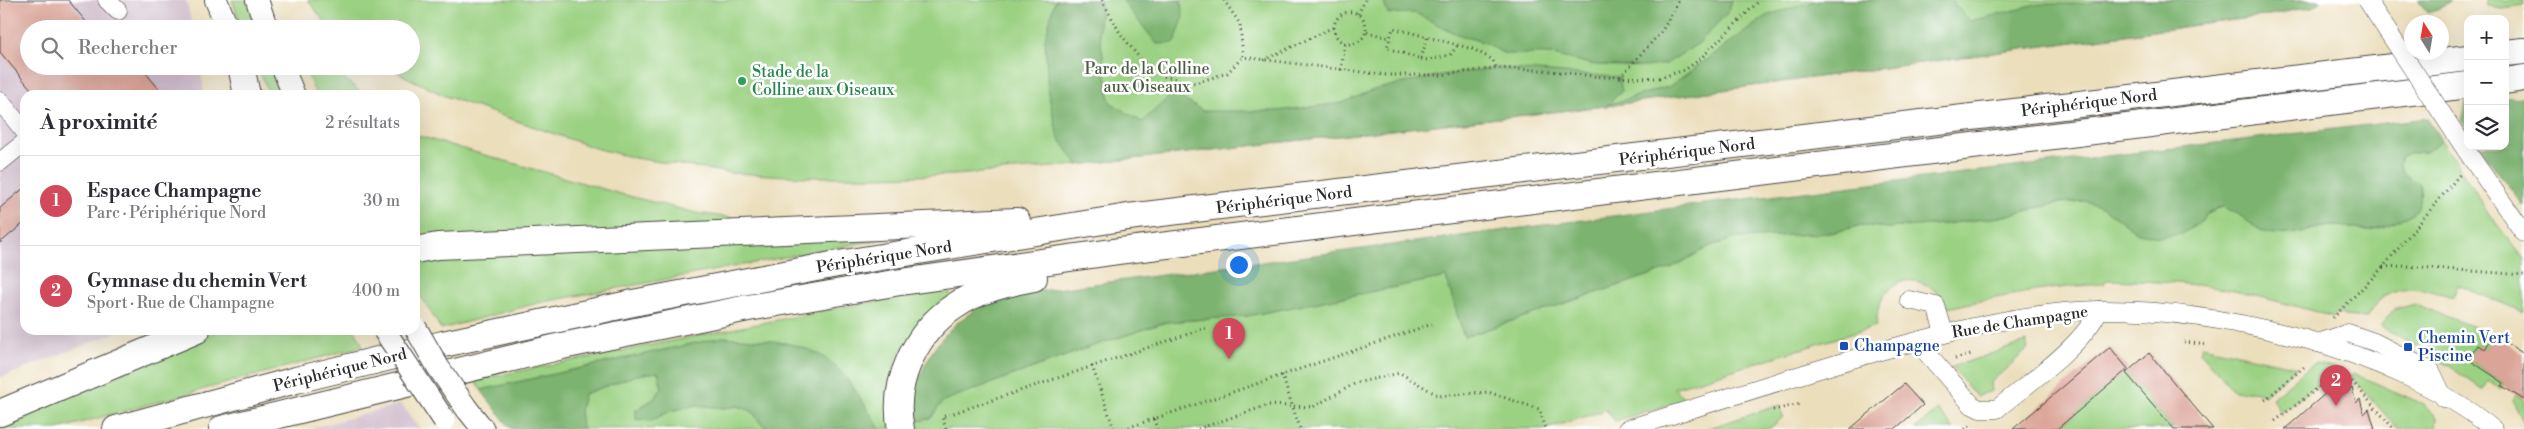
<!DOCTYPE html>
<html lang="fr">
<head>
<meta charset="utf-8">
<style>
	body { margin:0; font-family:"Libre Bodoni",serif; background:#f7f7f7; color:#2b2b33 }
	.controls { position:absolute; right:15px; top:15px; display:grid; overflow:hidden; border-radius:10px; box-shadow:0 5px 20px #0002 }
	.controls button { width:45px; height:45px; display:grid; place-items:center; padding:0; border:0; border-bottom:1px solid #e1e1e2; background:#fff; color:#2b2b33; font:25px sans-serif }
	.compass { position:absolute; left:2404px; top:15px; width:45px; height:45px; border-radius:50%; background:#fff; box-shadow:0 5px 20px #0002; rotate:349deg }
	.you { position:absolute; left:1238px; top:264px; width:18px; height:18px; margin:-12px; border:4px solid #fff; border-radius:50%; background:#1a73e8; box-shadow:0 0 0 8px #1a73e833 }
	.badge { display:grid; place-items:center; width:32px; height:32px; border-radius:50%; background:#d1495b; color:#fff; font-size:16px; font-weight:700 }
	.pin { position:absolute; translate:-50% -41px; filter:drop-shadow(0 1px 2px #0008) }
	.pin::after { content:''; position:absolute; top:26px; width:18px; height:15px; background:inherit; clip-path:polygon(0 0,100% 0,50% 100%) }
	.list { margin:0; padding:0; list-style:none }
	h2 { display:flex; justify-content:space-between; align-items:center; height:65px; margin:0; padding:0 20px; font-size:21px }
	h2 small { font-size:16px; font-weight:400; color:#7c7c81 }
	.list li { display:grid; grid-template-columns:32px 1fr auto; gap:15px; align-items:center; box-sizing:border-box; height:90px; padding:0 20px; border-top:1px solid #e1e1e2 }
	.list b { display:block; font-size:19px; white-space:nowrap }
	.list p { margin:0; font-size:16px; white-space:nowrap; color:#7c7c81 }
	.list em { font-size:16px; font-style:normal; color:#7c7c81 }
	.icon { flex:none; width:28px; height:28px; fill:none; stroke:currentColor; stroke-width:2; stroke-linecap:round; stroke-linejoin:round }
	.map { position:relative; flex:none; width:2524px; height:429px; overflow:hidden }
	.search { position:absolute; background:#fff; box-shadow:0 5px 20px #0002; left:20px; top:20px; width:400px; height:55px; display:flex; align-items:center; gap:12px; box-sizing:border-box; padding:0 18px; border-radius:28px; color:#7c7c81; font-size:19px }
	.panel { position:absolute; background:#fff; box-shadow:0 5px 20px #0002; left:20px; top:90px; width:400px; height:245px; border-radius:15px }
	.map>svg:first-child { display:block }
</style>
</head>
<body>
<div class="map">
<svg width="2524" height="429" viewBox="0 0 2524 429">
	<rect width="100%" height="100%" fill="#fff"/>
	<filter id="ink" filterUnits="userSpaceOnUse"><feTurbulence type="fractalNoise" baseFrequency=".02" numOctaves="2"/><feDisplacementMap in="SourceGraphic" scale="10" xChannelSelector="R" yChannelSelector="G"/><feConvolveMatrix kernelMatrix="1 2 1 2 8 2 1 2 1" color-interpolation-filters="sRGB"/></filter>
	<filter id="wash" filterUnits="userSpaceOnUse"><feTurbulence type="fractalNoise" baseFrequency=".0096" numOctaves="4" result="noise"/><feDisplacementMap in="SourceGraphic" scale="20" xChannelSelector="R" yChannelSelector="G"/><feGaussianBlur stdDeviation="1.12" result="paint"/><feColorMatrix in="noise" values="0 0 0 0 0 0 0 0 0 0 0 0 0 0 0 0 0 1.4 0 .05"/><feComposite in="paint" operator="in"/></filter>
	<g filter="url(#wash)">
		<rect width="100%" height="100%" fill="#ebdebb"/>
		<g fill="#d0bdcc">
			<polygon points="0,0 186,0 193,29 29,29 29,66 201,66 204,95 25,95 25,330 122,330 0,378"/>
			<polygon points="401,404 420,429 309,429"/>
		</g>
		<g fill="#9bd182" stroke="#637e56">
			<polygon points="232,0 247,0 258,29 243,29"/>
			<polygon points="308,0 2320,0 2316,6 2263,16 1606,106 1078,165 954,175 875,177 806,177 731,173 635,158 595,148 445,96 384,66 411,66 411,29 334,29 323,20"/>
			<polygon points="2486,0 2524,0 2524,5 2503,8 2487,6"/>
			<polygon points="257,66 273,66 285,95 270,95"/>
			<polygon points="304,66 329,66 364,95 316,95"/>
			<polygon points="415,135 621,194 696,213 831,231 905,235 538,303 441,329 415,287"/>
			<path d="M2441,140L2496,223L2524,259V312L2457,285L2452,297C2415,285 2388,280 2366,318L2344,316L2338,312L2334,317C2295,306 2257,295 2218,288C2181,282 2143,281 2106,280L2104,284C2051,287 2000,296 1948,308C1932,276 1893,268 1879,306C1877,312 1877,320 1876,326L1674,388L1685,400L1615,421L1606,410L1546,429H917L915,422L931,418L942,401L1087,348L1166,322L1247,316L1446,277L1464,337L1671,268L1710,246L1737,238L1830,233L1862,225L1888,228L1944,224L2000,217L2058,203L2087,201L2102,207L2201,222L2206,215L2222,207C2239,211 2249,225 2265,232C2288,240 2314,226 2337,226C2349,226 2360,232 2371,230C2387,227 2404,219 2417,209L2419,184L2404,174L2399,167L2400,158L2411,153L2426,152Z"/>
			<polygon points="946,290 951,295 897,356 888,390 890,429 880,429 845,377 723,337 481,390 475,380 838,308"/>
			<polygon points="2415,304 2494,335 2485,349 2478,345 2468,359 2504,383 2500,389 2488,381 2482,389 2434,356 2381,326 2395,309"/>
			<polygon points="220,330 355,330 363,346 58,429 0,429 0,425"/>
			<polygon points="2026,342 2028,349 1990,383 1991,391 1977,396 1973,393 1952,367"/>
			<path d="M2202,346L2297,367L2264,395C2251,388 2247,393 2234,391L2200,352Z"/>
			<polygon points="2317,363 2340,369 2280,413 2272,398 2313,364"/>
			<polygon points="2125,371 2174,429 2057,429"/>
			<polygon points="658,372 662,388 655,398 636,410 650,421 670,411 696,405 725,408 738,406 752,411 761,424 769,429 582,429 580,410 584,394 637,374"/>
			<polygon points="2353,373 2423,404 2437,417 2436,429 2428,426 2427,429 2398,429 2351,376"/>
			<polygon points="2516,395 2524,400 2524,423 2512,400"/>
			<polygon points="1780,405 1783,417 1769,429 1706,429"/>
			<polygon points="1938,410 1954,429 1915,429"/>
		</g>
		<g fill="#7cb370" stroke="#546f4e">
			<polygon points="1055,0 1096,0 1101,3 1099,30 1110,102 1142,122 1173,93 1203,111 1276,111 1342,103 1376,89 1441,75 1496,68 1619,77 1622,91 1607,105 1670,86 1768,15 1819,0 1951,0 1970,21 2040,4 2083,4 2106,0 2320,0 2316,6 2263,16 1606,106 1078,165 1058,137 1048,93 1045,39"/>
			<polygon points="1122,0 1181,0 1183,18 1175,43 1157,44"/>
			<polygon points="1383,0 1732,0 1728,12 1699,43 1666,64 1646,67 1595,65 1548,54 1505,54 1485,43 1454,33 1415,13 1388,14"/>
			<polygon points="2418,0 2451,0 2439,10 2427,13"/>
			<polygon points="2524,97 2524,206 2478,146 2505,146 2505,98"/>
			<polygon points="2466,102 2468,102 2468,131 2462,122"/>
			<path d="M2427,118L2441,140L2426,152L2411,153L2400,158L2399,167L2404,174L2419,184C2421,193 2422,202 2416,210C2409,218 2377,230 2367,230C2354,230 2344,225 2329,226C2309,228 2285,239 2265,232C2249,225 2239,211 2222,207L2206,214L2201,222L2182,234L2159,237L2138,233L2102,207L2086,201L2058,203L2000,217L1944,224L1888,228L1862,225L1830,233L1737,238L1710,246L1671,268L1464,337L1446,277L1247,316L1166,322L1087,348L943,401L931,418L915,422C910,374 941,325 985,305C995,300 1007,298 1018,294L1720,202Z"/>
			<path d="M723,337C757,339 806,340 833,364C852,381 865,407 880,429H769L762,424L752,411L738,406L725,408L696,405L670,411L650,421L636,419V410L655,398L662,388L658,372L637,375L584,394L580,410L582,429H511L481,390Z"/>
		</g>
		<g id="blocks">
			<g fill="#dba498">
				<polygon points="0,0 68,0 92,29 29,29 29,66 140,66 164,95 36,95 0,52"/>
				<polygon points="25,187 25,222 0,243 0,208"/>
				<polygon points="2494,335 2524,354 2524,400 2502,386 2504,383 2468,359 2478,345 2485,349"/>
				<polygon points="2110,347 2128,369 2057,429 2013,429"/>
				<polygon points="2149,353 2213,429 2174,429 2126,373"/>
				<polygon points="2343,378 2347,393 2352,388 2356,403 2360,399 2364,414 2369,409 2375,429 2285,429"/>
				<polygon points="1904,384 1923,405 1895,429 1850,429"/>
			</g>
		</g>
	</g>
	<g filter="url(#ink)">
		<use href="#blocks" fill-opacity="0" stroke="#484641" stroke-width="1"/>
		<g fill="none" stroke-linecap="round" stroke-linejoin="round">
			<defs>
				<g id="minor">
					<polyline points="107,0 118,11"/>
					<polyline points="0,101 25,132"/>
					<polyline points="2472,159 2524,233"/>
					<polyline points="0,162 25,142"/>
					<polyline points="1909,300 1936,306 1944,333"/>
					<path d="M1920,340L1926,352L1972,405L1980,409H1997C2029,382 2081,348 2099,310"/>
					<polyline points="2318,343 2348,333 2374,342 2431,371 2444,398"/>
					<path d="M1627,429C1706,404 1786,379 1866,355C1941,334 2019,312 2098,310C2167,309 2238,321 2305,339C2367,356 2443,388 2493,429"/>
				</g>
				<g id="major">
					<polyline points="216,0 228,29"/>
					<polyline points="257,0 267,29"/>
					<polyline points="282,66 294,95"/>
					<polyline points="467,409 483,429"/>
				</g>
				<g id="highway">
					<polyline points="2505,53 2524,51"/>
					<polyline points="241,66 247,95"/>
					<polyline points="2505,81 2524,78"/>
					<polyline points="415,250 438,246 1017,221"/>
					<polyline points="0,413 197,330"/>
					<polyline points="116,429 296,380 443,344 638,302 832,265 1128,217 2468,58"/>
					<polyline points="222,429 562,346 748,308 894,283 1119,251 2468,85"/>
					<path d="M901,429C891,383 916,331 955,306C978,290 1007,283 1034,278"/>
				</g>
			</defs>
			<use href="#minor" stroke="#484641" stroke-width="19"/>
			<use href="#major" stroke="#484641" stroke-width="24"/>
			<use href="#highway" stroke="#484641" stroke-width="28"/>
			<g stroke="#484641" stroke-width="3" stroke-dasharray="1 4" stroke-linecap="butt">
				<polyline points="1102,0 1120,33 1141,60 1163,76 1195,83 1227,73 1243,57"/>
				<polyline points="1224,0 1240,24 1243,57 1386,75 1441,75 1496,68 1542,70 1601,77 1659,78 1685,70 1700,59 1760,0"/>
				<circle cx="1350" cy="28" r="16"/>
				<polyline points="1358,14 1365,0"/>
				<polyline points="1367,32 1389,38"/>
				<polyline points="1427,38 1421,59 1387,48 1393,28 1473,49 1493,60 1496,68"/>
				<polyline points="1421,59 1428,60 1450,55 1458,45"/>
				<polyline points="1264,60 1334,27"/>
				<polyline points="1341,70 1345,44"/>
				<polyline points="1620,77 1662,31 1679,0"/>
				<polyline points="2383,267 2406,266 2524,275"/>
				<polyline points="2333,318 2383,267 2461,173"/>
				<polyline points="2184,342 2207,345"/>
				<polyline points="1955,359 1971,354"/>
				<polyline points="1092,366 1114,429"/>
				<polyline points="2342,370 2394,429"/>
				<polyline points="1282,375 1300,429"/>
				<polyline points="2265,400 2304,367"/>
				<polyline points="1773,410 1801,404"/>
				<polyline points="1154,419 1157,429"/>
				<polyline points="2275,421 2343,369"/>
				<polyline points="946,429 942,417 1206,328"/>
				<polyline points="1124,429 1432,324"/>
				<polyline points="1198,429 1268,405 1313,407 1356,383 1400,373 1439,396 1488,392 1539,409 1546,429"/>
				<polyline points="1965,429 1972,423"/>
			</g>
			<use href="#minor" stroke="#fff" stroke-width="18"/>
			<use href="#major" stroke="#fff" stroke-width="22"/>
			<use href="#highway" stroke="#fff" stroke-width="26"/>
			<defs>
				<polyline id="minor-bridge" points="2367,0 2472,159"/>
				<g id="major-bridge">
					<polyline points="415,327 438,367 467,409"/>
					<polyline points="384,330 444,420"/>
				</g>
			</defs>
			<use href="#minor-bridge" stroke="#484641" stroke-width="19" stroke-linecap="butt"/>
			<use href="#major-bridge" stroke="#484641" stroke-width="24" stroke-linecap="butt"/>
			<use href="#minor-bridge" stroke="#fff" stroke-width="18"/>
			<use href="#major-bridge" stroke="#fff" stroke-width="22"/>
		</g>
	</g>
	<circle fill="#2e9e5b" stroke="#fff" stroke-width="2" cx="742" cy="81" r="5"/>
	<g fill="#1a4fb4" stroke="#fff" stroke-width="2">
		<rect x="1839" y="341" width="10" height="10" rx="2.5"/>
		<rect x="2403" y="342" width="10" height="10" rx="2.5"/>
	</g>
	<g text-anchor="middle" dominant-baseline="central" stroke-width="5" stroke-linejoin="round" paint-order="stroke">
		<g font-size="16" fill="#4d5d45" stroke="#fff">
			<text x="1147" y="69">Parc de la Colline<tspan x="1147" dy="18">aux Oiseaux</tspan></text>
		</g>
		<g font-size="16" fill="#27864d" stroke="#fff" text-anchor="start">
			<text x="752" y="72">Stade de la<tspan x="752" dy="18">Colline aux Oiseaux</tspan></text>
		</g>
		<g font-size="16" fill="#2b2b2b" stroke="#fff">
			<text transform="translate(2089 103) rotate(-7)">Périphérique Nord</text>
			<text transform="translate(1687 152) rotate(-7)">Périphérique Nord</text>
			<text transform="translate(1284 200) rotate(-7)">Périphérique Nord</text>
			<text transform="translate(884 257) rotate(-9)">Périphérique Nord</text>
			<text transform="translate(2020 322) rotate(-9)">Rue de Champagne</text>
			<text transform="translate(340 370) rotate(-14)">Périphérique Nord</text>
		</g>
		<g font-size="16" fill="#164399" stroke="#fff" text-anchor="start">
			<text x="2418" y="338">Chemin Vert<tspan x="2418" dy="18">Piscine</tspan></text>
			<text x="1854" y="346">Champagne</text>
		</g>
	</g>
</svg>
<div class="controls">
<button>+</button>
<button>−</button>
<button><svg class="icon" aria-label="layers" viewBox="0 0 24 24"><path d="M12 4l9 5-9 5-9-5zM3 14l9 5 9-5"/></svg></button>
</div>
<svg class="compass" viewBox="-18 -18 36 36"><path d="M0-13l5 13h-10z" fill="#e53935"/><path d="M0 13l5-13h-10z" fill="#7c7c81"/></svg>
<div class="you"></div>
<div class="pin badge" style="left:1229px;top:359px">1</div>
<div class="pin badge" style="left:2336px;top:406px">2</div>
<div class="search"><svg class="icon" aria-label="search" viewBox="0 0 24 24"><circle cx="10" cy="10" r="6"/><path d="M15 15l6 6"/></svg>Rechercher</div>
<section class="panel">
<h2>À proximité<small>2 résultats</small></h2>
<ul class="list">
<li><span class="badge">1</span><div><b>Espace Champagne</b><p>Parc · Périphérique Nord</p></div><em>30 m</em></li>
<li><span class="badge">2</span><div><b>Gymnase du chemin Vert</b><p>Sport · Rue de Champagne</p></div><em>400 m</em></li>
</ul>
</section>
</div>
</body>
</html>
